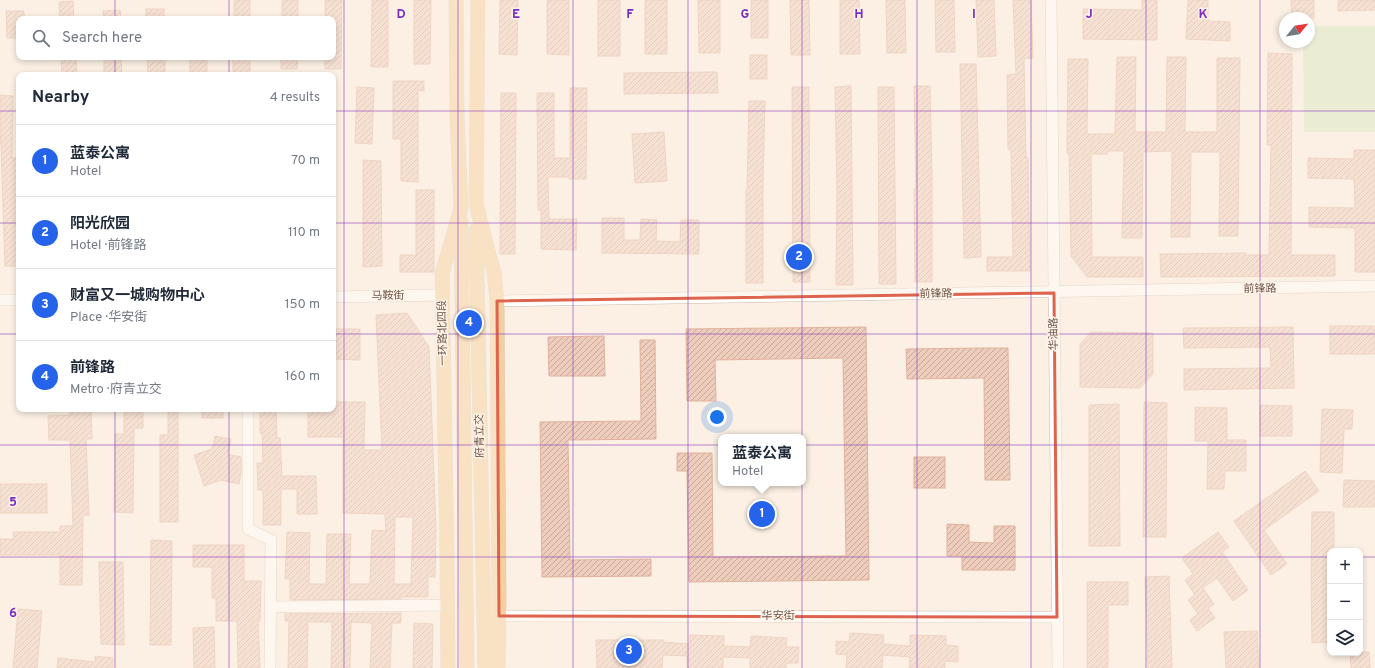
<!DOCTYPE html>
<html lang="en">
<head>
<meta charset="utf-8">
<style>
	body { margin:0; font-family:Overpass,"Noto Sans SC",sans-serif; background:#f6f6f7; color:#1f2937 }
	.controls { position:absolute; right:12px; bottom:12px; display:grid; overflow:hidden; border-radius:8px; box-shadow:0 2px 6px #0003 }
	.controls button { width:36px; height:36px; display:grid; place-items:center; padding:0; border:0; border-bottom:1px solid #e0e1e3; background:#fff; color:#1f2937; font:20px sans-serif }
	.compass { position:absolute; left:1279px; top:12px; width:36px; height:36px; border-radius:50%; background:#fff; box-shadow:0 2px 6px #0003; rotate:60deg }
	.you { position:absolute; left:717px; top:417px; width:14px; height:14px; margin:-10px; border:3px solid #fff; border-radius:50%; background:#1a73e8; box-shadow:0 0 0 6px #1a73e833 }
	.badge { display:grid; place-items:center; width:26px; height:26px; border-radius:50%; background:#2563eb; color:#fff; font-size:13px; font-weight:700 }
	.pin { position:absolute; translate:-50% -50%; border:2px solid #fff; box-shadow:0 1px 4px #0006 }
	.popup { position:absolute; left:718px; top:434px; width:88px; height:52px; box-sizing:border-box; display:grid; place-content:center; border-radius:8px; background:#fff; filter:drop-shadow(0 1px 3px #0005); font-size:13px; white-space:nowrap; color:#747a83 }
	.popup b { font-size:15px; color:#1f2937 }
	.popup::after { content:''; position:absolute; left:50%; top:100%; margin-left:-8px; border:8px solid transparent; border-top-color:#fff }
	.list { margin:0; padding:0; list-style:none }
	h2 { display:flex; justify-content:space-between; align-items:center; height:52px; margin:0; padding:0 16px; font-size:17px }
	h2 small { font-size:13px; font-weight:400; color:#747a83 }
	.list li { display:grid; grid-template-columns:26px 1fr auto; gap:12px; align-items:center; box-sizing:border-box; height:72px; padding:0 16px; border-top:1px solid #e0e1e3 }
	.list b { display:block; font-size:15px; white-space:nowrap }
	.list p { margin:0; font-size:13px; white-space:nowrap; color:#747a83 }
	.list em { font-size:13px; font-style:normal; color:#747a83 }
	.icon { flex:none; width:22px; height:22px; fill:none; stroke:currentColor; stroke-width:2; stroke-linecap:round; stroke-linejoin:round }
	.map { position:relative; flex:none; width:1375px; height:668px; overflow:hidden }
	.search { position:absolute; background:#fff; box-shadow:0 2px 6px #0003; left:16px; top:16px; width:320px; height:44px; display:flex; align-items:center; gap:10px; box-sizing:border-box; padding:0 14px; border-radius:8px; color:#747a83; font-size:15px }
	.panel { position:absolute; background:#fff; box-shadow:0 2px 6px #0003; left:16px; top:72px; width:320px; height:340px; border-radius:8px }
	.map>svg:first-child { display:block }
</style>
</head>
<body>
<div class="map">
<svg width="1375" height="668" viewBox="0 0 1375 668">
	<defs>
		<pattern id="building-hatch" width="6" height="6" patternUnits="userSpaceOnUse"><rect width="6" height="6" fill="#efcdbc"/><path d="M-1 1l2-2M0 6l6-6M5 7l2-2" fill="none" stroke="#c6a99b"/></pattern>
	</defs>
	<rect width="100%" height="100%" fill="#fbf0e3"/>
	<polygon fill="#d4e7c2" points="1309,26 1375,26 1375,132 1304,132 1303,42 1309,42"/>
	<g fill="url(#building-hatch)" stroke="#e0b29d" fill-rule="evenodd">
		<rect x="234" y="0" width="16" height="19"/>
		<rect x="282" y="0" width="16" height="19"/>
		<polygon points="325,0 342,0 341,69 325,69 325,57 333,57 333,19 325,19"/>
		<polygon points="372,0 388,0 388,67 371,67"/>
		<polygon points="414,0 431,0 430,64 414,64"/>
		<polygon points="500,0 518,0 517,55 499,54"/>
		<polygon points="547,0 569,0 569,55 547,54"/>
		<rect x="598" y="0" width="22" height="56"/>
		<rect x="645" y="0" width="22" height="54"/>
		<polygon points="698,0 720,0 720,53 699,53"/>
		<rect x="751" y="0" width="17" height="38"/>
		<polygon points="790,0 809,0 810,55 791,55"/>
		<polygon points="840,0 859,0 860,54 840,54"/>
		<polygon points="886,0 905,0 906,53 887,53"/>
		<polygon points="935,0 954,0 955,52 936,52"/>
		<polygon points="976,0 994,0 996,56 978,57"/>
		<polygon points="1013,0 1031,0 1033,58 1024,59 1026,158 1028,158 1030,271 987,271 987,257 1013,257 1011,149 1008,149 1007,75 1016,74"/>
		<polygon points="1142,0 1157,0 1157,40 1083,39 1083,9 1142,10"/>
		<polygon points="1188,0 1208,0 1208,21 1230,22 1230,41 1186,39"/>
		<polygon points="1291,0 1314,0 1314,18 1292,18"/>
		<polygon points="1338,0 1375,0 1375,10 1338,11"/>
		<polygon points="73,1 74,19 60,19 59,2"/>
		<rect x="146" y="9" width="18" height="10"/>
		<polygon points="120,10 121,19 103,19 103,11"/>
		<polygon points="6,11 24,11 24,19 19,19 19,38 7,38"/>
		<polygon points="1268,53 1292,54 1291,255 1335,255 1335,276 1161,277 1160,254 1246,253 1246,255 1269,255 1271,145 1267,145"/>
		<rect x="750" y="55" width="17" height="24"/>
		<polygon points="61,57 76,57 77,75 62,75"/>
		<polygon points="104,57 121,57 122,75 104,75"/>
		<polygon points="147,57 165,57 165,75 148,75"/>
		<rect x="190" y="57" width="17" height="18"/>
		<polygon points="233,57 250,57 250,74 233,73"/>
		<polygon points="281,57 298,57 297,69 281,69"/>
		<polygon points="1117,57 1136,57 1135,132 1166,132 1167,57 1186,57 1185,132 1217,132 1217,58 1240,58 1238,236 1219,236 1220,152 1191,152 1190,237 1171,237 1172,151 1143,152 1142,238 1122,238 1124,151 1107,151 1107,154 1091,154 1092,257 1143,257 1143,277 1087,277 1071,256 1069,153 1067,153 1068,59 1088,59 1087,134 1115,134"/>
		<polygon points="960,64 976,64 981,257 964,258"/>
		<polygon points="717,72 718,93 624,94 624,73"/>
		<polygon points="393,81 424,81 424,91 418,90 418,182 401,181 401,139 393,139"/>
		<polygon points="851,86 853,285 836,285 837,192 835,87"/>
		<polygon points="914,86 930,86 932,179 932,282 915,282 914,189 916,189"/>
		<polygon points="357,87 374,88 372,144 355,143"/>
		<polygon points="792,87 809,87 810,282 793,282"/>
		<polygon points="878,87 894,87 896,284 879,284"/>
		<polygon points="570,88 587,88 586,179 569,179 569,177 548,177 549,219 577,219 576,250 541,249 541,210 538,210 537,93 554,93 554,158 570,158"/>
		<polygon points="501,93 516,93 515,254 500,254"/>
		<polygon points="0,95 13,96 12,158 19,158 19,266 5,266 1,144 0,144"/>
		<polygon points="749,101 765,101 763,182 763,283 746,283 746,190 747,190"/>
		<polygon points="664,132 667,181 635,183 632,134"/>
		<polygon points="1354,150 1375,150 1375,272 1355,272 1355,228 1309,227 1309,207 1355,208 1354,179 1308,178 1308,158 1354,159"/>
		<polygon points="363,160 381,161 382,266 363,267"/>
		<polygon points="416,190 434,190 434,272 400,272 400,255 416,255"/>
		<polygon points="602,218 624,218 624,240 640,240 641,219 657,220 656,241 680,242 681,220 699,220 699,254 602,253"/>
		<path d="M407,313L429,347L436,528L435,577H428V597H401V599L290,600V579H285L287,532L310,533L309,584H326L327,534H351L349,584H370L372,530L386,531L385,514L343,513V437H308V409H333V402H365L364,450H382L376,315ZM395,517H413L411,584H394Z"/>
		<rect x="1330" y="326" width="45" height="28"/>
		<polygon points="866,327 869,580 689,582 687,471 677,471 677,453 712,453 713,557 846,556 843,358 715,360 716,401 687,401 686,329"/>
		<polygon points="1293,327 1294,388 1184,390 1184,369 1271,368 1270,347 1184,348 1183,328"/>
		<polygon points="333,329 360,329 360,360 333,359"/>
		<polygon points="1091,332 1153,333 1153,374 1140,388 1080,387 1080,344"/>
		<polygon points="604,336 605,376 549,376 548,337"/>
		<polygon points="640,340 655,340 656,439 568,440 570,560 651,559 651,576 542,577 540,422 641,421"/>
		<polygon points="984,348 1008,348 1010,480 985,480 984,378 907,379 906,349"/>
		<polygon points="1144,402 1167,403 1166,537 1143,537"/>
		<polygon points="1119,404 1120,546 1089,546 1089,405"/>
		<polygon points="1260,405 1292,406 1292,436 1260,436"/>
		<polygon points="1195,407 1227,408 1227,440 1246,440 1246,471 1225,471 1224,489 1207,489 1208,441 1195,441"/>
		<polygon points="70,409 91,409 92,439 86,439 89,515 83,515 82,585 60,585 60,555 0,555 0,539 14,539 13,532 60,532 60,526 73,526 70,440 49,440 48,416 70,415"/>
		<polygon points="124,409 143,409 143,428 134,428 133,513 114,512 115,434 124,434"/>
		<polygon points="168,409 178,409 178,522 160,522 160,435 168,435"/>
		<rect x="202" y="409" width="21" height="9"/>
		<polygon points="260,409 276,409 277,438 280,438 282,476 316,476 317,514 297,514 297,489 281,489 281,525 263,525 263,490 258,490 257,463 263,463 262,433 260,433"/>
		<polygon points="1322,409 1353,410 1352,429 1344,429 1342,473 1320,472"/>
		<polygon points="215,436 231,439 228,454 241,457 241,473 239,484 221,480 204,486 194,455 212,449"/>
		<rect x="914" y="457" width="31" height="31"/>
		<polygon points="1305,471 1319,491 1264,530 1287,564 1271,575 1234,521"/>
		<polygon points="1344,480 1375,481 1375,507 1343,507"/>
		<rect x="0" y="484" width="47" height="29"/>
		<polygon points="1312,512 1334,512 1334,551 1330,551 1330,560 1328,560 1330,642 1312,643 1311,575"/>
		<polygon points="947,524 969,525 969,542 994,543 994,526 1015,526 1015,570 962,570 962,556 947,556"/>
		<polygon points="1218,532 1229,547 1222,552 1248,590 1233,601 1217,578 1203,588 1214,604 1208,608 1215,618 1197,631 1190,620 1198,614 1188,600 1195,595 1185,580 1193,574 1182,558"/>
		<polygon points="151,540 172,541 171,645 150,645"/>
		<polygon points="193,545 244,545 244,581 261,581 260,621 258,621 260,668 238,668 237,621 216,621 216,598 212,598 212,567 193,567"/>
		<polygon points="99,562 123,562 124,645 101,644"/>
		<polygon points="1169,576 1172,668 1148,668 1145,577"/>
		<polygon points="1087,582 1128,582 1128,605 1108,605 1108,668 1087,668"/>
		<polygon points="18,609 42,611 37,668 13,668"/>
		<polygon points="401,613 401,623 392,623 390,668 370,668 372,623 351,622 350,668 331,668 332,622 308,622 307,668 288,668 289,621 285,621 285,614"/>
		<polygon points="414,623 433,624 432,668 413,668"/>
		<polygon points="214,627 215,668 194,668 193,628"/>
		<polygon points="1257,631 1259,668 1226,668 1224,632"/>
		<polygon points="850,633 884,635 883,644 910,646 910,635 946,636 946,645 958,646 958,662 945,661 945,668 909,668 910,657 883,655 882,668 846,668 847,655 836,654 836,641 849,642"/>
		<polygon points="690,635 724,636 724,646 750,647 751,636 787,638 786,647 799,647 798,663 786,663 786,668 750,668 750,658 723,657 723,668 687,668 687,656 663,655 662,668 597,668 596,640 663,640 663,642 690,644"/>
		<polygon points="1369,652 1370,668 1351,668 1350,653"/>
		<polygon points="95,656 113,658 113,668 57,668 58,658 95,662"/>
	</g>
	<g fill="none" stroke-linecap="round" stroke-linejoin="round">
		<defs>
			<g id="minor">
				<polyline points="1051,0 1058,668"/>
				<polyline points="333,297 442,295"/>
				<polyline points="0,300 19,300"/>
				<polyline points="497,301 1375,286"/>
				<polyline points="248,409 248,529 271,540 270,668"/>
				<polyline points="271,607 447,605"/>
				<polyline points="499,616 1057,617"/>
			</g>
			<g id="major">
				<polyline points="478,0 476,203 486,244 494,272 497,301 499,616 498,668"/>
				<polyline points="461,222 467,668"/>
				<polyline points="476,230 485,668"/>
				<polyline points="448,668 447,553 442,274 461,208 457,118 456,0"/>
			</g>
		</defs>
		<use href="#minor" stroke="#cbb7aa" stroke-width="12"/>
		<use href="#major" stroke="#d7d0cc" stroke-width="15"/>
		<use href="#minor" stroke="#fff" stroke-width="11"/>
		<use href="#major" stroke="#f6cf9e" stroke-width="14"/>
	</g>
	<path d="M0 0H1375V668H0ZM1054,293L1057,617L499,616L497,301Z" fill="#fbf0e3" fill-opacity=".55" fill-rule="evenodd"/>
	<path fill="none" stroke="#df644e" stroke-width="3" stroke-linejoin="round" d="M1054,293L1057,617L499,616L497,301Z"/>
	<path fill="none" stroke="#7b2cbf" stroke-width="1" stroke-opacity="0.55" d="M115,0V19M229,0V19M344,0V668M458,0V668M573,0V668M688,0V668M802,0V668M917,0V668M1031,0V668M1146,0V668M1260,0V668M115,57V75M229,57V75M0,111H19M333,111H1375M0,223H19M333,223H1375M0,334H19M333,334H1375M115,409V668M229,409V668M0,445H1375M0,557H1330M1360,557H1375"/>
	<g text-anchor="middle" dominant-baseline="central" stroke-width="3" stroke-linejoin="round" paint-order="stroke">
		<g font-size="11" fill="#71564a" stroke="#fef4e9">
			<text transform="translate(1260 289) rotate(-1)">前锋路</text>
			<text transform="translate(936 294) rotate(-1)">前锋路</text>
			<text transform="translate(388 296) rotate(-1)">马鞍街</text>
			<text transform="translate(443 333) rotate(-91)">一环路北四段</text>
			<text transform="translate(1054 334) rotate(-91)">华油路</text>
			<text transform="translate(480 436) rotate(-91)">府青立交</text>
			<text x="778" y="616">华安街</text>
		</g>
	</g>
	<g font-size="13" text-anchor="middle" font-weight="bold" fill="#7b2cbf" stroke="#fef4e9" stroke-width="3" stroke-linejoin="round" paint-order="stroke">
		<text x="401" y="18">D</text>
		<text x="516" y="18">E</text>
		<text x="630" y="18">F</text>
		<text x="745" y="18">G</text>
		<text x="859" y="18">H</text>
		<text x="974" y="18">I</text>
		<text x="1089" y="18">J</text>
		<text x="1203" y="18">K</text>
		<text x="13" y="506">5</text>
		<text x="13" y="617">6</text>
	</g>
</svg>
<div class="controls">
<button>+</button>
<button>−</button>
<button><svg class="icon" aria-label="layers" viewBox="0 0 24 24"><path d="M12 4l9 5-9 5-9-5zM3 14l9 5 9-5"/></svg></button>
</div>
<svg class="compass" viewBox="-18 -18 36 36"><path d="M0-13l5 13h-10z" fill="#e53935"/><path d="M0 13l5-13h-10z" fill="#747a83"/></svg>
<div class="you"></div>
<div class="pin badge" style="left:762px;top:514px">1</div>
<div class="popup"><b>蓝泰公寓</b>Hotel</div>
<div class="pin badge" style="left:799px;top:257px">2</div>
<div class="pin badge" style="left:629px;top:651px">3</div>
<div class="pin badge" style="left:469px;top:323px">4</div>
<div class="search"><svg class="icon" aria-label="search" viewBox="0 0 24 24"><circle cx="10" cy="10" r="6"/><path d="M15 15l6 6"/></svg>Search here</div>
<section class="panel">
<h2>Nearby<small>4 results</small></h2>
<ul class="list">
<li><span class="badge">1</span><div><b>蓝泰公寓</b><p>Hotel</p></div><em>70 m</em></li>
<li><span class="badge">2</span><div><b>阳光欣园</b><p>Hotel · 前锋路</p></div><em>110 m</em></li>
<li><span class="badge">3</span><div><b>财富又一城购物中心</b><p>Place · 华安街</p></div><em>150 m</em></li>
<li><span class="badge">4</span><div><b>前锋路</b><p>Metro · 府青立交</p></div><em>160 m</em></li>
</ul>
</section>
</div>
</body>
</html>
